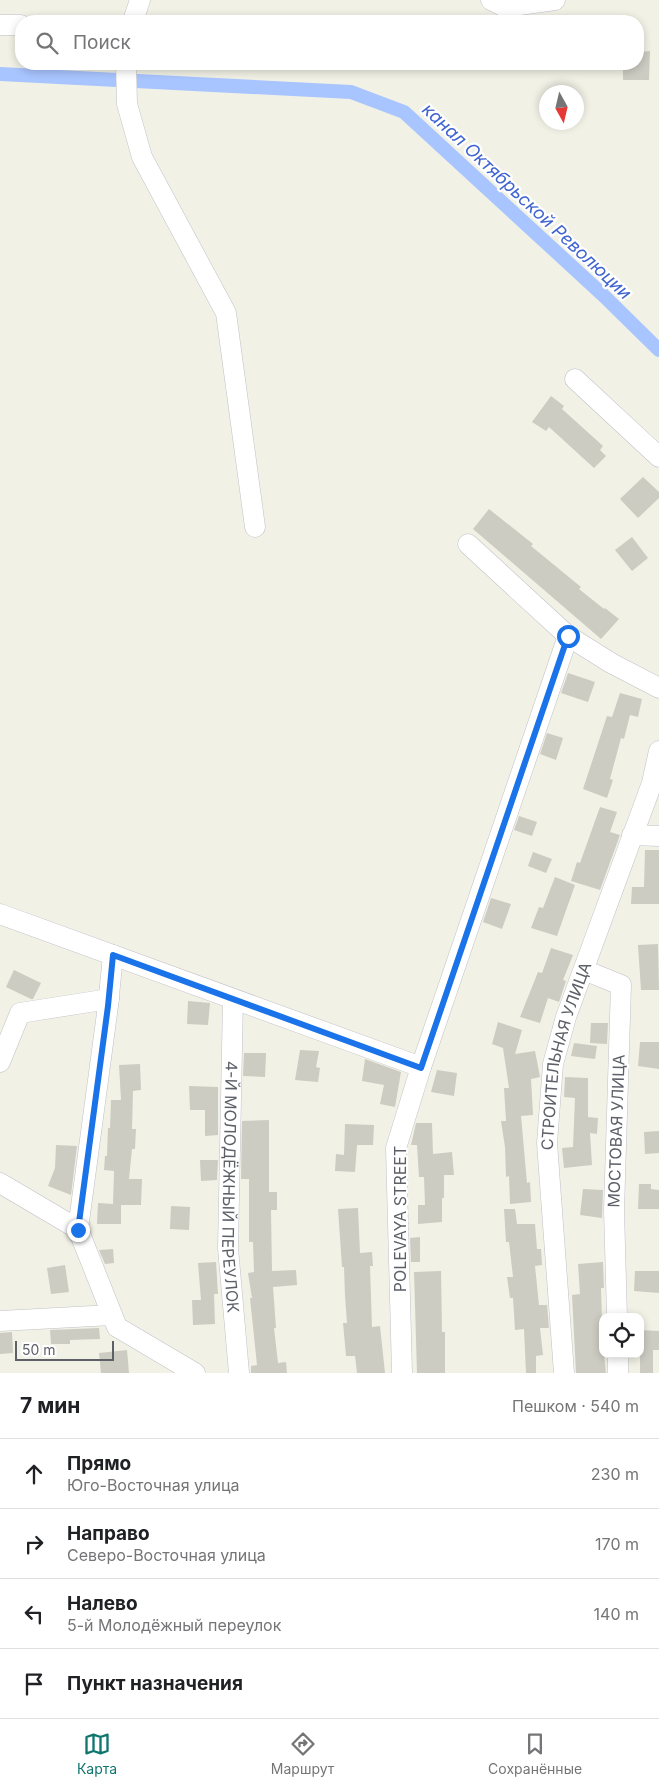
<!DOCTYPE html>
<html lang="ru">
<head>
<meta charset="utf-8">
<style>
	body { margin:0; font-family:Inter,sans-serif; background:#f2f2f2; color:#202124 }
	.controls { position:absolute; right:15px; bottom:15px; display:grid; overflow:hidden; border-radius:10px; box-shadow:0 2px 8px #0003 }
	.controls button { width:45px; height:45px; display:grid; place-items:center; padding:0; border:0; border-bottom:1px solid #e0e0e0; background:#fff; color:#202124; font:25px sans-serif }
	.compass { position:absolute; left:539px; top:85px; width:45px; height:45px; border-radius:50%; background:#fff; box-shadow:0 2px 8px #0003; rotate:172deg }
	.scale { position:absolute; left:15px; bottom:12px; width:99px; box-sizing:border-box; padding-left:5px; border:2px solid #5e6068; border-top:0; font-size:14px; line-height:18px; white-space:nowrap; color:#5e6068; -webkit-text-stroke:4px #fff; paint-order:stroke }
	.stop { position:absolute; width:15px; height:15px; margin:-11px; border:4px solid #1a73e8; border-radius:50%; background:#fff }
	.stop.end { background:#1a73e8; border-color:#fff; box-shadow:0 1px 5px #0008 }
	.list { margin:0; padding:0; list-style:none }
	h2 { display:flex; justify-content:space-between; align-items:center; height:65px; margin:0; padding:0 20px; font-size:21px }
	h2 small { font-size:16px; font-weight:400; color:#757577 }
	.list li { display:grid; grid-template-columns:32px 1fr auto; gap:15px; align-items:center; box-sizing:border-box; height:70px; padding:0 20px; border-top:1px solid #e0e0e0 }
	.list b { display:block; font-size:19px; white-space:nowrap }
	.list p { margin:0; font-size:16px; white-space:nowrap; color:#757577 }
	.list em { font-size:16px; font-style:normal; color:#757577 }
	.icon { flex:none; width:28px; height:28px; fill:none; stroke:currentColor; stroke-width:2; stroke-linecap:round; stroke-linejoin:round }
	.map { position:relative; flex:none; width:659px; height:1373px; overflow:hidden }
	.search { position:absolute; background:#fff; box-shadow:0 2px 8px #0003; left:15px; right:15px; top:15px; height:55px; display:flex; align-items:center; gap:12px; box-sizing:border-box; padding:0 18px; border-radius:20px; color:#757577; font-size:19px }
	.sheet { height:345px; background:#fff }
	nav { display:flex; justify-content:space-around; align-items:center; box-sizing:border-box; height:70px; border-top:1px solid #e0e0e0; background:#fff; font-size:14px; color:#757577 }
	nav a { display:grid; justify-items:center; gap:2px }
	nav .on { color:#0f766e }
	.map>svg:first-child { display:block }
</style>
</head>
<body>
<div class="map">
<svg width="659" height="1373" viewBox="0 0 659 1373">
	<rect width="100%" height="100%" fill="#f1f1e6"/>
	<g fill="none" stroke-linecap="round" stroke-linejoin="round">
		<polyline stroke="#a9c5ff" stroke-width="14" points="0,74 351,92 404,112 603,295 659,350"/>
	</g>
	<g fill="#ccccc3">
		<polygon points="650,51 649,80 623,80 623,64 638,64 638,52"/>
		<polygon points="551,396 564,406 562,409 603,446 600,450 606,456 594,468 549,427 546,431 532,422"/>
		<polygon points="643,477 659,492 659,498 638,518 620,499"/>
		<polygon points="489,509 533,544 531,546 581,587 579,589 604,609 605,608 619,619 601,639 473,529"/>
		<polygon points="632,537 648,558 632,571 615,550"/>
		<polygon points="568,673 595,682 588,702 561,693"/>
		<polygon points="620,693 642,699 638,717 630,715 624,739 621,738 610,779 613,780 607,798 583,789 607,716 612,717"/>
		<polygon points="547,733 563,738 556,760 540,754"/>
		<polygon points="600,807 617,812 610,832 620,835 600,890 571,881 577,862 580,863"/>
		<polygon points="519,816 537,822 532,836 514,830"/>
		<polygon points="645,850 659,850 659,904 631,904 632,887 644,887"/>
		<polygon points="533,852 552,859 546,873 528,866"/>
		<polygon points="555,877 575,885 557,936 531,928 539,907 543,908"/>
		<polygon points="491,898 511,904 502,929 483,922"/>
		<polygon points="658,944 659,990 641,990 638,945"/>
		<polygon points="551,948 573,955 563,980 566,981 559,1002 548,998 540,1023 520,1017 538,972 542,973"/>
		<polygon points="14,970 41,983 33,999 31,999 6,987"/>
		<polygon points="188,1001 210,1003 208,1025 187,1024"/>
		<polygon points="498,1022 522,1030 515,1054 535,1051 540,1077 531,1079 533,1115 521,1116 527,1183 530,1182 531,1202 510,1204 509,1176 506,1177 505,1147 501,1121 506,1121 504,1088 509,1088 503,1048 492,1044"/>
		<polygon points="591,1023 608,1023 607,1044 590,1043"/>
		<polygon points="640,1042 659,1042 659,1069 638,1066"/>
		<polygon points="574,1043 597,1046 595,1059 571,1056"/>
		<polygon points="300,1050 319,1051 316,1067 320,1068 318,1082 295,1080"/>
		<polygon points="244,1053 266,1053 265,1077 243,1076"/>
		<polygon points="365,1059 401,1072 395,1107 380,1104 384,1085 362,1081"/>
		<polygon points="140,1064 141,1090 133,1091 132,1129 136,1129 135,1149 132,1149 129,1179 142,1179 141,1205 121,1205 121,1224 97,1224 98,1203 113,1204 114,1171 104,1170 105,1156 107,1156 108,1128 110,1128 111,1100 121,1100 119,1065"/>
		<polygon points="437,1070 457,1073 454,1096 431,1092"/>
		<polygon points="565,1077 588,1078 588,1117 598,1118 597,1134 590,1133 592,1165 564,1168 562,1148 573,1147 575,1098 564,1097"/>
		<polygon points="189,1086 218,1087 218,1135 205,1136 205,1110 190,1110"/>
		<polygon points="269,1120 269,1192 277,1192 277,1210 271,1210 272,1271 296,1270 297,1285 273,1287 276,1328 274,1328 278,1363 286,1362 287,1373 251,1373 251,1366 257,1365 250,1298 252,1298 248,1273 254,1272 253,1242 249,1242 249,1179 241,1179 242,1121"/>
		<polygon points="416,1123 432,1123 433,1154 452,1152 454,1175 444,1175 444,1198 442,1198 442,1222 418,1224 418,1205 425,1205 424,1177 419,1177 417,1145 411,1145"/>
		<polygon points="345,1124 374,1125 373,1145 357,1145 355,1172 335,1171 336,1154 344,1155"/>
		<polygon points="659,1131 659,1153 645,1154 644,1132"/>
		<polygon points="56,1145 77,1146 71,1195 48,1186 55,1168"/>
		<polygon points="200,1160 218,1160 217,1180 201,1181"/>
		<polygon points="639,1184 651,1184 651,1189 659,1190 659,1209 638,1209"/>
		<polygon points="583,1189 603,1190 602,1218 580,1215"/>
		<polygon points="171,1206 190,1207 189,1230 170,1229"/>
		<polygon points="358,1208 360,1253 372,1252 373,1266 370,1266 372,1327 380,1326 385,1373 357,1373 355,1356 346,1356 343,1323 347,1323 345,1296 344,1267 342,1267 338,1209"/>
		<polygon points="504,1209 515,1209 517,1224 535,1224 537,1249 541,1249 542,1265 535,1266 539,1305 547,1305 549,1328 540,1328 543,1355 536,1356 536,1373 526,1373 524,1329 515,1330 513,1298 510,1298 507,1277 513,1277 509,1242 506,1242"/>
		<polygon points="420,1237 420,1262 411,1262 410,1238"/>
		<polygon points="113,1249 114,1263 105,1264 99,1250"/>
		<polygon points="216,1262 218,1294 214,1294 215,1324 193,1325 192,1300 201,1300 198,1263"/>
		<polygon points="603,1262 604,1288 601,1288 603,1354 604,1354 606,1373 576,1373 572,1295 580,1294 578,1264"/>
		<polygon points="65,1265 69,1292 51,1294 47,1268"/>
		<polygon points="441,1271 442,1332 445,1332 445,1373 417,1373 414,1272"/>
		<polygon points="635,1271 659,1271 659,1293 634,1291"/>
		<polygon points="99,1328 100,1339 70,1340 70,1344 51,1344 50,1330"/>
		<polygon points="640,1330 659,1331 659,1350 653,1350 653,1373 640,1373"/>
		<polygon points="12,1332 13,1353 0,1354 0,1333"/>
		<polygon points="127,1350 129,1373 101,1373 99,1353"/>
	</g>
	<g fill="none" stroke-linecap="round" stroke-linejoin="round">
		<defs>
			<g id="minor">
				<polyline points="491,0 505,7 555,0"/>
				<polyline points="133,21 140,0"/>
				<polyline points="0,25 21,25"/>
				<polyline points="126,64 127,104 142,157 226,313 255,527"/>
				<polyline points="575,379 659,457"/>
				<polyline points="468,544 568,636 611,663 659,688"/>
				<polyline points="632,835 659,836"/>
				<polyline points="0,914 421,1067"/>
				<polyline points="584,970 621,985 614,1210 617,1317"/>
				<path id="s1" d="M233,999L228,1248L239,1373"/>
				<polyline points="0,1062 20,1013 109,999"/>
				<polyline points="0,1183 78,1229 117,1327 195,1373"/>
				<polyline points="78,1229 108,1006 113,955"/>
				<polyline points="0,1321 112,1315"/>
				<polyline points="618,1354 618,1373"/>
				<polyline points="402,1373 396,1148 421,1067 568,636"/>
				<path id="s2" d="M564,1373L547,1143L553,1064L566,1017L652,783L659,751"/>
			</g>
		</defs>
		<use href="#minor" stroke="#c0c1c8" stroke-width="21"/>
		<use href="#minor" stroke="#fff" stroke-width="20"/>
	</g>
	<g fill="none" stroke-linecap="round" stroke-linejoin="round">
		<polyline stroke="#1a73e8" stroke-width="6" points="78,1230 108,1006 113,955 421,1068 568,636"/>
	</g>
	<g text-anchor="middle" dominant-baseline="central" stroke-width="4.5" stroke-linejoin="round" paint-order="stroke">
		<g font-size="16" fill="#5e6068" stroke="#fff">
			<text stroke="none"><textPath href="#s2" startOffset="320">СТРОИТЕЛЬНАЯ УЛИЦА</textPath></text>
			<text transform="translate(616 1131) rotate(-88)">МОСТОВАЯ УЛИЦА</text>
			<text stroke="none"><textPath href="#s1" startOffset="188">4-Й МОЛОДЁЖНЫЙ ПЕРЕУЛОК</textPath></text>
			<text transform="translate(400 1219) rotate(-90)">POLEVAYA STREET</text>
		</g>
		<g font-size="18" font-style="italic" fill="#3f63cf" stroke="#fff">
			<text transform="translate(527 201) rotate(43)">канал Октябрьской Революции</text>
		</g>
	</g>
</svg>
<div class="controls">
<button><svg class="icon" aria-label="locate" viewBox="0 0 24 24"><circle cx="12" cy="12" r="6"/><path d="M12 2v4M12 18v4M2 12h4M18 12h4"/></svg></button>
</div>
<svg class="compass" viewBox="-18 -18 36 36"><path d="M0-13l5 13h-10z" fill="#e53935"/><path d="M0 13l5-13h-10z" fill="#757577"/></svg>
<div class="scale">50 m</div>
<div class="stop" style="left:568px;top:636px"></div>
<div class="stop end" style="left:78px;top:1230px"></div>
<div class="search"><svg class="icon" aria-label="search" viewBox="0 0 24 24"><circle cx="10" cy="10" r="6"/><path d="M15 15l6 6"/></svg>Поиск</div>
</div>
<section class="sheet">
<h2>7 мин<small>Пешком · 540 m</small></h2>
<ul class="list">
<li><svg class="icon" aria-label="ahead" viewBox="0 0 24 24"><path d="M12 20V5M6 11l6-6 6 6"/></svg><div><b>Прямо</b><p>Юго-Восточная улица</p></div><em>230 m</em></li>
<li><svg class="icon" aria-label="right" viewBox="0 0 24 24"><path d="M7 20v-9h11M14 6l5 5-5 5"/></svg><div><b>Направо</b><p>Северо-Восточная улица</p></div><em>170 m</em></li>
<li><svg class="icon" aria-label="left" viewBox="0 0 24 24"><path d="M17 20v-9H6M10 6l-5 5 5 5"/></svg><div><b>Налево</b><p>5-й Молодёжный переулок</p></div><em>140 m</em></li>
<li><svg class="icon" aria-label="arrive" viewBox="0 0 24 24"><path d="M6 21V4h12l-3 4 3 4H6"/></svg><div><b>Пункт назначения</b></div></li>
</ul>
</section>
<nav>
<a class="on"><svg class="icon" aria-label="map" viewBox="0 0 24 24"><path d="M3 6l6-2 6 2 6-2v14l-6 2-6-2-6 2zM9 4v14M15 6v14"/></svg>Карта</a>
<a><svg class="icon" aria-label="directions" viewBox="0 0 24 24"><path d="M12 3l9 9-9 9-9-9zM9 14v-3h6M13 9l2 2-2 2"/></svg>Маршрут</a>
<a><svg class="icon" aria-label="saved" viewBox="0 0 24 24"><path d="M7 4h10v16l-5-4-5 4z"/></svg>Сохранённые</a>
</nav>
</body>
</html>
